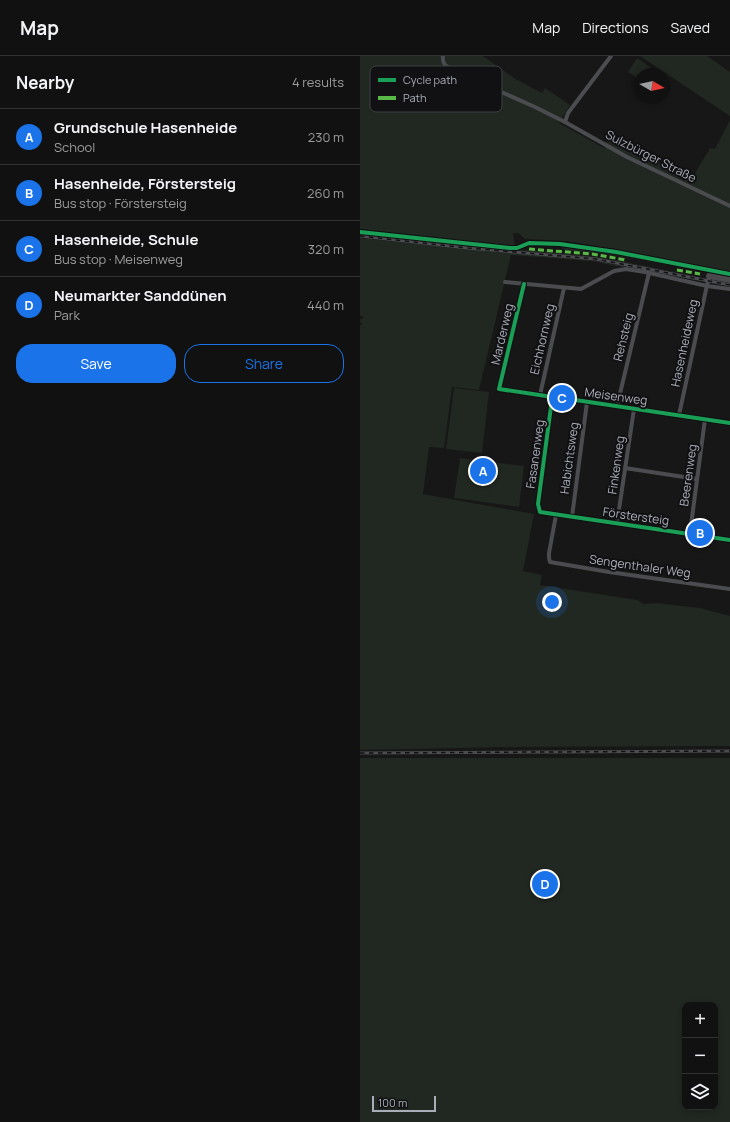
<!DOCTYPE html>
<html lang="en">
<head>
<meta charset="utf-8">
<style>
	body { margin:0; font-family:Manrope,sans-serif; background:#1e1f1f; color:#f1f3f6 }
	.controls { position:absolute; right:12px; bottom:12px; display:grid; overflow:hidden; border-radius:8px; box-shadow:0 2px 6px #0003 }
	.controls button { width:36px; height:36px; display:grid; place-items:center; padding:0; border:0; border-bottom:1px solid #303131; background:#111; color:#f1f3f6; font:20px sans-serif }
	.compass { position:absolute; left:274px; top:12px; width:36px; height:36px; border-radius:50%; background:#111; box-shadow:0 2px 6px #0003; rotate:99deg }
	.scale { position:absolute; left:12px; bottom:10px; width:64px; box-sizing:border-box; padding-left:4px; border:2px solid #a9adb7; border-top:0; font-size:11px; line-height:14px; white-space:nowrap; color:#a9adb7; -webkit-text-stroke:3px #111113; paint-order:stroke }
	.you { position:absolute; left:192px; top:546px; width:14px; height:14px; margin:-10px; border:3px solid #fff; border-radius:50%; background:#1a73e8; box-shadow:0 0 0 6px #1a73e833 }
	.badge { display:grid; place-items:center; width:26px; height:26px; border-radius:50%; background:#1a73e8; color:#fff; font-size:13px; font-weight:700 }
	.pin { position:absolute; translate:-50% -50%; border:2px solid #fff; box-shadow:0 1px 4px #0006 }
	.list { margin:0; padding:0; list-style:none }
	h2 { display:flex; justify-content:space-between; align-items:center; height:52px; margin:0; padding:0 16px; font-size:17px }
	h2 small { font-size:13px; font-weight:400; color:#9c9d9f }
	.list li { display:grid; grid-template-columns:26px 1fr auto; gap:12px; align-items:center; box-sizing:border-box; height:56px; padding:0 16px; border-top:1px solid #303131 }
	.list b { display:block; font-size:15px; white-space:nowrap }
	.list p { margin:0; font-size:13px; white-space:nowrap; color:#9c9d9f }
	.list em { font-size:13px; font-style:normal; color:#9c9d9f }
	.actions { display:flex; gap:8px; padding:12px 16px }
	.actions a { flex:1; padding:9px 0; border:1px solid #1a73e8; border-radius:16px; text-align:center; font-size:14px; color:#1a73e8 }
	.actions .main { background:#1a73e8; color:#fff }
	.icon { flex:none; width:22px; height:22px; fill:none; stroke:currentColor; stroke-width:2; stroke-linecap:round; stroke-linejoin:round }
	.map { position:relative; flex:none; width:370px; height:1066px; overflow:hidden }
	header { display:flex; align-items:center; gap:24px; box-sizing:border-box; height:56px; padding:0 20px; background:#111; border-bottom:1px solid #303131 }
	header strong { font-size:19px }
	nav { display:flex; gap:22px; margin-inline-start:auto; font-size:14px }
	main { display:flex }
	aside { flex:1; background:#111 }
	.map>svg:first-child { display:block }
</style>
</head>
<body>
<header>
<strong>Map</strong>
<nav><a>Map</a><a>Directions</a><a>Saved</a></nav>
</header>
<main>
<aside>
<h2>Nearby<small>4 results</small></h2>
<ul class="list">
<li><span class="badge">A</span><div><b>Grundschule Hasenheide</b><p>School</p></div><em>230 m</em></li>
<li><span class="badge">B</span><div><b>Hasenheide, Förstersteig</b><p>Bus stop · Förstersteig</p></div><em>260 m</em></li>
<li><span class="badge">C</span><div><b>Hasenheide, Schule</b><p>Bus stop · Meisenweg</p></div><em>320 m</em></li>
<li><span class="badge">D</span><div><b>Neumarkter Sanddünen</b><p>Park</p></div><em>440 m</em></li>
</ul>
<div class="actions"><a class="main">Save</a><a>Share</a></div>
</aside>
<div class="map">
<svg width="370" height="1066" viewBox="0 0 370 1066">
	<rect width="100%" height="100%" fill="#171717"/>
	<g fill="#212721" fill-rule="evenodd">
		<polygon points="0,0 123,0 154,22 182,37 185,32 210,49 199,67 244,92 250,79 331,124 350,92 355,93 370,64 370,216 249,192 206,185 165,183 158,177 153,177 155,190 153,191 0,173"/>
		<polygon points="280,0 347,0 370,16 370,60"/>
		<polygon points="277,2 300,18 280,18 280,24 268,16"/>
		<polygon points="0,178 109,189 229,200 265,206 335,220 236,202 0,179"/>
		<polygon points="0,182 108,193 225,203 334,223 334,224 276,212 261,211 231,205 151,199 119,334 92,331 84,392 69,391 63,438 174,458 163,515 182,519 180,529 277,544 284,548 296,547 340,552 370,560 370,690 148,691 0,694 0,269 2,269 2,267 0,266 0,263 3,263 3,260 0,260"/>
		<polygon points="202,190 258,197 334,212 336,214 252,199 205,194 202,192"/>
		<polygon points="94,332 129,336 122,397 86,393"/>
		<polygon points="100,402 164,410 159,451 94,442"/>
		<path d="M0,702H370V1066H0ZM325,949H355V1051H325Z"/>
	</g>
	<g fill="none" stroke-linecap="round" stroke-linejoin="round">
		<g stroke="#4b4c4f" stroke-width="4">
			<path d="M83,0C82,8 86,10 92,14L175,51L205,66"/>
			<polyline points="251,0 208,57 205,66 267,101 370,150"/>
			<polyline points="145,226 221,233 254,215 266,213 285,216 347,230 370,233"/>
			<polyline points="164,228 139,333 186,340 192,343 202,342 370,367"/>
			<polyline points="180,339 204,232"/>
			<polyline points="192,343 178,448 180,456 370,484"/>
			<polyline points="257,350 289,217"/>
			<polyline points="319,359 349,220"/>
			<polyline points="265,412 337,423"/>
			<polyline points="196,459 189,497 189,502 190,506 249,516 370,533"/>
			<polyline points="212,461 227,346"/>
			<polyline points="257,467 274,353"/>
			<polyline points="330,477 345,363"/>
		</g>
		<polyline stroke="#4a4a4d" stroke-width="6" points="349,220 370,224"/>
		<defs>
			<g id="rail">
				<polyline points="0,180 108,192 236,203 370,229"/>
				<polyline points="0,697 370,695"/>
			</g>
		</defs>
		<use href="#rail" stroke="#4c4d50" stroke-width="3"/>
		<use href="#rail" stroke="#111113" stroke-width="1.5" stroke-dasharray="4.5" stroke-linecap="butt"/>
		<g stroke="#58b947" stroke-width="3" stroke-dasharray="6 3" stroke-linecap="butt">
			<polyline points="169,193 232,198 266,204"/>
			<polyline points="317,214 340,218"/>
		</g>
		<defs>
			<g id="cycleway">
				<polyline points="0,176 150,192 157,192 169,187 200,188 256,196 370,218"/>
				<polyline points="164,228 139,333 186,340 192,343 202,342 370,367"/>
				<polyline points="192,343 178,448 180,456 370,484"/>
			</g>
		</defs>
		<use href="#cycleway" stroke="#111113" stroke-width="6"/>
		<use href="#cycleway" stroke="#1a9f57" stroke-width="4"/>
	</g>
	<g text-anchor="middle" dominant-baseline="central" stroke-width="4" stroke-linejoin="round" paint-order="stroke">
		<g font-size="12" fill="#a9adb7" stroke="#111113">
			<text transform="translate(291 100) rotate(27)">Sulzbürger Straße</text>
			<text transform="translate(142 278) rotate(-77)">Marderweg</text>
			<text transform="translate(263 281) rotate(-76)">Rehsteig</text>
			<text transform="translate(182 283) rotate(-77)">Eichhornweg</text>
			<text transform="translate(324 287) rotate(-78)">Hasenheideweg</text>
			<text transform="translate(256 340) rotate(8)">Meisenweg</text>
			<text transform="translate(175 398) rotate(-82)">Fasanenweg</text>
			<text transform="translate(209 402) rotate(-82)">Habichtsweg</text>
			<text transform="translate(256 409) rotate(-82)">Finkenweg</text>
			<text transform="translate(328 419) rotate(-82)">Beerenweg</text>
			<text transform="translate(276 460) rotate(8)">Förstersteig</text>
			<text transform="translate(280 510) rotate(8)">Sengenthaler Weg</text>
		</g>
	</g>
	<rect x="10" y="10" width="132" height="46" rx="6" fill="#111113" stroke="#3f4044" stroke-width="1"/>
	<rect x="18" y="22" width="18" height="4" fill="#1a9f57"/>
	<rect x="18" y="40" width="18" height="4" fill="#58b947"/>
	<g font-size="11" fill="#a9adb7">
		<text x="43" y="28">Cycle path</text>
		<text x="43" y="46">Path</text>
	</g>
</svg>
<div class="controls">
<button>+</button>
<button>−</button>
<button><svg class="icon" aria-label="layers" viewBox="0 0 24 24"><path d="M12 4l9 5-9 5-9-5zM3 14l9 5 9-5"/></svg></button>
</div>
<svg class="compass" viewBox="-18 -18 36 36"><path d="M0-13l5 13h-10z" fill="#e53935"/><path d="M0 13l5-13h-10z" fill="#9c9d9f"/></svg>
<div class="scale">100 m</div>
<div class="you"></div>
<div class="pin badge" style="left:123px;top:415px">A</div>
<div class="pin badge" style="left:340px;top:477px">B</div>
<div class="pin badge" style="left:202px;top:342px">C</div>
<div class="pin badge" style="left:185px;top:828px">D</div>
</div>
</main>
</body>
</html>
